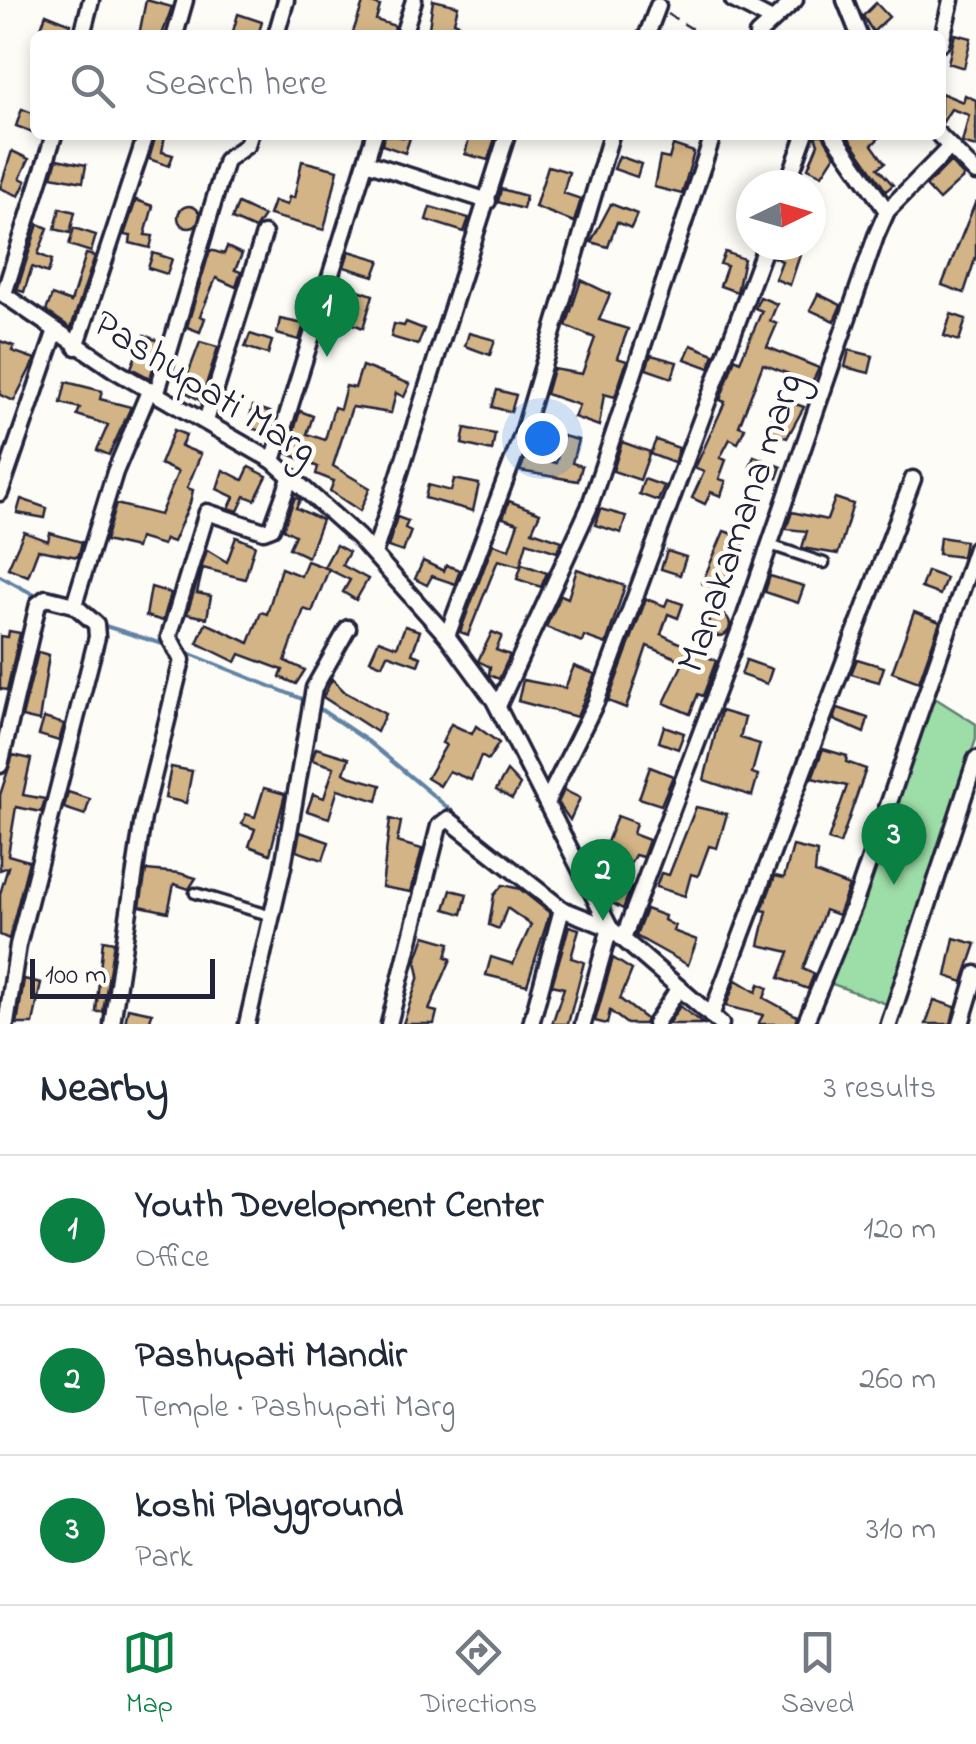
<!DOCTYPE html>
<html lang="en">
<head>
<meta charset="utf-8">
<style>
	body { margin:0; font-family:"Indie Flower",sans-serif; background:#f6f6f7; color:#1f2937 }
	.compass { position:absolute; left:736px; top:170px; width:90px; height:90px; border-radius:50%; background:#fff; box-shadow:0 5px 15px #0003; rotate:85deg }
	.scale { position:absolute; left:30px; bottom:25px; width:185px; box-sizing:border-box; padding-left:10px; border:5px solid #22223b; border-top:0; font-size:28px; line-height:35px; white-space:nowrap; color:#22223b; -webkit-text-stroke:8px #fdfcf7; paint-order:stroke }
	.you { position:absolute; left:542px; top:438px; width:35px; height:35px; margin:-25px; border:8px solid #fff; border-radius:50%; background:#1a73e8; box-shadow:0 0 0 15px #1a73e833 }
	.badge { display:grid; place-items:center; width:65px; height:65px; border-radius:50%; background:#0b8043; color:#fff; font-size:32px; font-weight:700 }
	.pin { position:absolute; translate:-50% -82px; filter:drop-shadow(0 2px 5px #0008) }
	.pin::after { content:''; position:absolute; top:52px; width:35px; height:30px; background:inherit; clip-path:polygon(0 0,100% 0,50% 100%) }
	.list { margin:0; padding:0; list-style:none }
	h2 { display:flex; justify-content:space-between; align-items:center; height:130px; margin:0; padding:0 40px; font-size:42px }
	h2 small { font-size:32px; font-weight:400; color:#747a83 }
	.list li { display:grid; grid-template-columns:65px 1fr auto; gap:30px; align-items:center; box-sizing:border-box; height:150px; padding:0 40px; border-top:2px solid #e0e1e3 }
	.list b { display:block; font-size:38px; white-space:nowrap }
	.list p { margin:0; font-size:32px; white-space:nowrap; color:#747a83 }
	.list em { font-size:32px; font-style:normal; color:#747a83 }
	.icon { flex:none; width:55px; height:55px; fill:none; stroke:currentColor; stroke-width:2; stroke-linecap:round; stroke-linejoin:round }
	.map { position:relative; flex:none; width:976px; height:1024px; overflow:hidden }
	.search { position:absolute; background:#fff; box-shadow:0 5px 15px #0003; left:30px; right:30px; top:30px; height:110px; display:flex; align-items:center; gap:25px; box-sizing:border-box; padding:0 35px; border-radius:15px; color:#747a83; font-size:38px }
	.sheet { height:580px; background:#fff }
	nav { display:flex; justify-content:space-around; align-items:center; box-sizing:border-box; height:140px; border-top:2px solid #e0e1e3; background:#fff; font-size:28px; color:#747a83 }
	nav a { display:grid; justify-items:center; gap:5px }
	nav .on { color:#0b8043 }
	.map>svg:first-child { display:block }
</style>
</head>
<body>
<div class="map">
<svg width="976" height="1024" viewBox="0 0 976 1024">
	<rect width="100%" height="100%" fill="#fdfcf7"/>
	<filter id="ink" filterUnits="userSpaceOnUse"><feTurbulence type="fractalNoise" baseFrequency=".01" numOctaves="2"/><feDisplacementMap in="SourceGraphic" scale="20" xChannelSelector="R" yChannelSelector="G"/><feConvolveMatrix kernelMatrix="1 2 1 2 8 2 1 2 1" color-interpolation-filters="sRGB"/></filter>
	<g filter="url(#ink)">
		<polygon fill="#9ddda7" stroke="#608071" stroke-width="2.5" points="927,693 976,724 976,739 889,1005 827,982"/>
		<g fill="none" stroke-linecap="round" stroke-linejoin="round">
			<g stroke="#6283a5" stroke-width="4">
				<polyline points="0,576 38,597"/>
				<polyline points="102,625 169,646"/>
				<polyline points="188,653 302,699"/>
				<polyline points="320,709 369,742 495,847"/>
			</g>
		</g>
		<g fill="#d3b486" stroke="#22223b" stroke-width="2.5">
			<polygon points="146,0 172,7 162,35 139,35"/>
			<polygon points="364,0 380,6 376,20 395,26 393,35 352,35"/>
			<polygon points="433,0 458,6 454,22 459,24 457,35 428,35"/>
			<polygon points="876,3 889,17 873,32 863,16"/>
			<polygon points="46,14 71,24 67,35 40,31"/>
			<polygon points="238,14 262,22 258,35 232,35"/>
			<polygon points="955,34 971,38 964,68 948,63"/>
			<polygon points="941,93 963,102 965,95 976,100 976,147 962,143 969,115 951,109 941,125"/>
			<polygon points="22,109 35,114 35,133 16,126"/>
			<polygon points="156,135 165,135 162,152 173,155 169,166 149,159"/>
			<polygon points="384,135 410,138 405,153 382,145"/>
			<polygon points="470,135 496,135 488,160 465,154"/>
			<polygon points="815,135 823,135 835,155 822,175 808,168 818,144"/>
			<polygon points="847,135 882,135 872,145 885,163 878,168 893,185 886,191"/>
			<polygon points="673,145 694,152 682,194 654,187 660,157 669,159"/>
			<polygon points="12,151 29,159 20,178 26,181 19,196 0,188"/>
			<polygon points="619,156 641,164 637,177 614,169"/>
			<polygon points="57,159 86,165 83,182 52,176"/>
			<polygon points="302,161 338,170 324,230 269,215 274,201 287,205 289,197 294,198"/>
			<polygon points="950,162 964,177 939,200 926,186"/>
			<polygon points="548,166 569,172 563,193 581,199 574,222 535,207"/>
			<polygon points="501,189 526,196 523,209 498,202"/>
			<polygon points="136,200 153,206 145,235 153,236 150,248 130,243 131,236 124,235"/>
			<polygon points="976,201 976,256 964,293 942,285"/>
			<polygon points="238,204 264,216 255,229 232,219"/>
			<polygon points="611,204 637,214 631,228 617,222 608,247 591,242"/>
			<circle cx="189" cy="217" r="11"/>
			<polygon points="430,207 469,218 464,232 426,220"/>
			<polygon points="60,208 75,212 70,233 55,229"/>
			<polygon points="38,224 48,228 38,254 52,260 48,273 32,267 24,292 17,290"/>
			<polygon points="74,228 96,235 91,252 69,245"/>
			<polygon points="777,245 802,249 790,285 775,279 782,261 773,257"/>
			<polygon points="227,247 242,254 235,270 241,272 236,287 216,278 200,316 205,318 200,332 187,327 210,250 224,254"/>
			<polygon points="349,251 380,260 374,276 344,267"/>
			<polygon points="725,252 744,259 737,292 720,286 727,266 720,264"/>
			<polygon points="153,253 172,259 167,274 148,268"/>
			<polygon points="86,254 95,256 71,328 46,311 52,295 71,302"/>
			<polygon points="581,280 610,294 599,320 628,329 617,358 627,361 615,397 604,394 599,426 574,417 579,405 546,394 553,369 582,374 595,338 566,326"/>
			<polygon points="344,285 373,295 363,328 344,320 350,305 338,301"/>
			<polygon points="818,294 841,305 834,321 810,310"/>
			<polygon points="760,297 777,304 770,321 777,324 767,347 819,368 812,383 763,364 739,426 745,428 738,443 730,439 720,458 726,460 719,479 726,481 721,496 711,492 705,504 692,498 704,472 695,468 725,402 720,400 735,358 740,361 762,311 755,308"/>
			<polygon points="951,314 966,319 959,341 944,336"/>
			<polygon points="280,319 304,324 299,340 277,334"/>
			<polygon points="406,322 424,329 418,345 391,337 394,324 404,326"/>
			<polygon points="469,333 495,340 490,355 465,346"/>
			<polygon points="250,334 272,341 268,354 245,347"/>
			<polygon points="144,335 161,342 150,378 131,368"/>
			<polygon points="0,341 14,346 12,351 35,359 14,401 0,395"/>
			<polygon points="200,342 218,347 201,401 182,390"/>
			<polygon points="691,345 714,354 709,368 685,359"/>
			<polygon points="849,350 873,356 869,373 845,367"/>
			<polygon points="651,355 677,362 672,378 646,369"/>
			<polygon points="362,366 410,384 404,397 396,393 391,413 352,407 333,466 370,488 360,511 330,491 334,481 316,474 318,467 287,453 300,411 313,416 307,434 325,440 334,407 340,409 346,386 355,388"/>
			<polygon points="66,382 102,391 100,399 131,407 109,455 97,450 108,425 77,415 80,408 61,403"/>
			<polygon points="497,390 516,395 511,412 492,407"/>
			<polygon points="776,397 804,407 787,438 768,431"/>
			<polygon points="253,406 270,412 264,432 247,427"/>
			<polygon points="465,428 495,434 492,451 462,444"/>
			<polygon points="174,430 186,435 181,446 201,454 187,488 193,490 190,503 173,542 165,539 163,545 139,538 136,548 105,541 116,504 160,515 178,472 160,464"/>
			<polygon points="563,436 578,440 572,463 582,466 578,481 520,471 526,455 556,463"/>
			<polygon points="656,440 679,448 674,463 650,454"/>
			<polygon points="622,442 650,452 640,480 613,471"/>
			<polygon points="754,456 781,467 777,478 750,467"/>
			<polygon points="249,467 267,476 255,500 245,496 238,511 229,508 234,497 217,489 223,470 243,480"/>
			<polygon points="454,479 479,484 473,511 425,498 428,485 451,491"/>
			<polygon points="644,479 664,486 658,501 639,494"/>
			<polygon points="295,497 300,500 296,508 322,520 308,557 289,548 295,535 283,529"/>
			<polygon points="835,498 853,504 838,554 802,548 807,531 786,529 792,512 827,520"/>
			<polygon points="21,499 47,508 45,518 17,513"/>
			<polygon points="509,501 540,513 532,531 562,541 557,552 527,542 520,566 498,560 468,635 460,632 493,544 509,549 518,523 503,518"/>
			<polygon points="600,509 626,516 621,533 595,525"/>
			<polygon points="397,517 408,521 405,528 411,531 403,552 388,547"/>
			<polygon points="724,531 745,538 726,594 702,583"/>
			<polygon points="24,532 48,541 50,533 82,542 78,557 38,550 28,576 8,568"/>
			<polygon points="236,537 255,545 245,579 203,568 197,593 211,596 207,618 187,614 207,550 227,562"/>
			<polygon points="940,537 965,541 962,557 938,554"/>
			<polygon points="336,545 349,552 342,565 368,579 356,600 343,592 350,580 324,567"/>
			<polygon points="667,551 686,557 680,575 661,569"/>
			<polygon points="307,561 329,569 312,612 304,609 285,661 305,670 296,684 280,677 283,670 240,654 236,662 197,643 206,623 249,643 261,612 267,614 281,568 301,576"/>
			<polygon points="423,561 444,571 446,565 460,570 455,584 432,576 427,585 415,579"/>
			<polygon points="522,564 547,573 541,587 517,579"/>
			<polygon points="577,569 625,586 606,644 584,636 582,642 546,627 561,595 568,598"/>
			<polygon points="927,571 946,578 940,595 921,588"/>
			<polygon points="770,576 804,586 798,603 765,592"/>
			<polygon points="151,587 171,593 163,621 146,616"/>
			<polygon points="646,599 665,606 668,599 683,604 678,618 668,614 661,634 716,661 703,696 698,694 690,714 664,703 684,661 647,646 626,708 608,701"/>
			<polygon points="914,612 940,622 919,682 892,672"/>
			<circle cx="719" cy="625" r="11"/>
			<polygon points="405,626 420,631 412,654 421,657 418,665 387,654 382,665 370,660 379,640 397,647"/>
			<polygon points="9,631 20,633 7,690 0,689 0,636 8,637"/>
			<polygon points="492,632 502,636 496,650 510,655 499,679 489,675 490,667 478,661"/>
			<polygon points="38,652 49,655 39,721 22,717"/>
			<polygon points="857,659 884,667 879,682 851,674"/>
			<polygon points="746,660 772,669 767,684 741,675"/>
			<polygon points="574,666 595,674 577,717 518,701 523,680 565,688"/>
			<polygon points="332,679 345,692 385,714 377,732 323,697"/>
			<polygon points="838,708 868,718 864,733 834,720"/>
			<polygon points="721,711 745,718 740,738 760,744 752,773 758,775 752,796 704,780"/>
			<polygon points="44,718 64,724 59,741 39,735"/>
			<polygon points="451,724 472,734 476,726 499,743 488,760 481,756 471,780 449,771 440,786 427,778 446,745 442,743"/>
			<polygon points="664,726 684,733 678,749 659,742"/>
			<polygon points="316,748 349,758 344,773 349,776 381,785 377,801 338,789 329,818 307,811 313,794 324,798 334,767 312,760"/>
			<polygon points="823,749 847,756 846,762 866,769 840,844 828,840 847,786 812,778"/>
			<polygon points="13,755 31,759 23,795 45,799 41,812 16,807 8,855 29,861 9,939 0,935 0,894 8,867 0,870 0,795"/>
			<polygon points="171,767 192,771 186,803 165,798"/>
			<polygon points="650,767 673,776 661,805 639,798"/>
			<polygon points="507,771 520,785 512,799 496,790"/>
			<polygon points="264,788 285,794 270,854 249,846 255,829 242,824 246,814 255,817"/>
			<polygon points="564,790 580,798 570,820 558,803"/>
			<polygon points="68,792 90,799 85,815 64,808"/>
			<polygon points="696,807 727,814 717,848 709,846 698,876 691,874 685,896 656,887 661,873 669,875"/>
			<polygon points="617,816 636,823 633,834 649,840 643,857 635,855 620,883 631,888 623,909 612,903 617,894 605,888 610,879 593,870 596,864 586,857 590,848 603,853"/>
			<polygon points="390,819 401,822 397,842 422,849 411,892 382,887"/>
			<polygon points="300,832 329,842 323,860 296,851"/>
			<polygon points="793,846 817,852 815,873 849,886 838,915 825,910 803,969 814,974 808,989 779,978 789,952 759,945 767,911 762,910 775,876 784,878"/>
			<polygon points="146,870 179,873 196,878 189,889 174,884 168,912 140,906"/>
			<polygon points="503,885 520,889 550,913 527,985 486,975 491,957 513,964 531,925 507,908 499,929 489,925 494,895"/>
			<polygon points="451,890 467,894 462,914 445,909"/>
			<polygon points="646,909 665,916 664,920 675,926 673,931 697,940 688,965 636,936"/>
			<polygon points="569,926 579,929 571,958 584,962 568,1024 552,1024 564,988 552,985"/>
			<polygon points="425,936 450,943 446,957 451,959 429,1010 437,1012 434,1024 403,1024 419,976 416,961"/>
			<polygon points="954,938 976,944 963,982 946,976"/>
			<polygon points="103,940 114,942 103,1012 96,1012"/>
			<polygon points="613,958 632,970 620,999 646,1019 644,1024 627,1024 610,1011 607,1024 595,1021"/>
			<polygon points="24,979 41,983 33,1024 17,1024"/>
			<polygon points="736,980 756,992 759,984 768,988 764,998 797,1016 795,1024 758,1024 763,1015 726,1006"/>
			<polygon points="934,1000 955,1007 951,1024 926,1024"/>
			<polygon points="680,1006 703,1024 668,1024"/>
			<polygon points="128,1008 152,1013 149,1024 125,1024"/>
		</g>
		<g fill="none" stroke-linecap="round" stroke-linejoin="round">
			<defs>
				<g id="service">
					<polyline points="770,545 824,563"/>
					<polyline points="195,893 272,916"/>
				</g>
				<g id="minor">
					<polyline points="733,0 770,19"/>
					<polyline points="845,0 859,35"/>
					<polyline points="82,35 91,0"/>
					<polyline points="175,35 185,0"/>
					<polyline points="276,35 286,0"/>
					<polyline points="403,35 414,0"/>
					<polyline points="647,35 658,6"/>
					<polyline points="757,35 795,0"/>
					<polyline points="941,43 951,0"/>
					<polyline points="834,135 887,211"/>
					<polyline points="939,135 976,173"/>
					<polyline points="366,162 488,201"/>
					<polyline points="787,185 805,135"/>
					<polyline points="0,292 116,371 273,461 358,537 447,636 494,700 610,928 721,1024"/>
					<polyline points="4,294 54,135"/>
					<polyline points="76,347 146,135"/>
					<polyline points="157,392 226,160 247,145 250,135"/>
					<polyline points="206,421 264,234"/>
					<polyline points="273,461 374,135"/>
					<polyline points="0,493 55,333"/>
					<polyline points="374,554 507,135"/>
					<polyline points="447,636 524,430 611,135"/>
					<polyline points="498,706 589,508 713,135"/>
					<polyline points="0,765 38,604 46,598 74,605"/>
					<polyline points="547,801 596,702 766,245"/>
					<polyline points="623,939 745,616 876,236 887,211 950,147"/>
					<polyline points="711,1016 913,479"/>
					<polyline points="6,1024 18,945 97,637 96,624 74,605 115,472 150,389"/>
					<polyline points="112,1024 143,818 182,660 169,637 207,512 264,531 272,528 291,476"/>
					<polyline points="247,1024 283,867 314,688 348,628"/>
					<polyline points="389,1024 439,826 448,819 562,909 610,928 583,1024"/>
					<polyline points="531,1024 562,909"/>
					<polyline points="655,1024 679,988"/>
					<polyline points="805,1024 854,905 976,548"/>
					<polyline points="889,1024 976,759"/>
					<polyline points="961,1024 976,974"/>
				</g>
			</defs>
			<use href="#service" stroke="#22223b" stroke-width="15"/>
			<use href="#minor" stroke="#22223b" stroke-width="21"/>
			<polyline stroke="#22223b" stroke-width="2.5" stroke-dasharray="10 8" stroke-linecap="butt" points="668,14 702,35"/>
			<use href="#service" stroke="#fdfcf7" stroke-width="8"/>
			<use href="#minor" stroke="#fdfcf7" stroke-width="14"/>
		</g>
	</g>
	<g text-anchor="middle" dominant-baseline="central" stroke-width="9" stroke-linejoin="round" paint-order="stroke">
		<g font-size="40" fill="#22223b" stroke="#fdfcf7">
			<text transform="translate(204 389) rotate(32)">Pashupati Marg</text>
			<text transform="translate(742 523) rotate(-71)">Manakamana marg</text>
		</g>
	</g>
</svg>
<svg class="compass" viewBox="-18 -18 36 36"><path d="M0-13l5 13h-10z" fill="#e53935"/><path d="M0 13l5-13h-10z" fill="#747a83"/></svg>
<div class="scale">100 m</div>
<div class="you"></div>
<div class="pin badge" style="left:327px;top:357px">1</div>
<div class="pin badge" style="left:603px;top:921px">2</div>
<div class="pin badge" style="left:894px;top:885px">3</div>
<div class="search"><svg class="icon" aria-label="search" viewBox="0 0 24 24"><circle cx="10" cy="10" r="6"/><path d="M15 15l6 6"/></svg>Search here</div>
</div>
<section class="sheet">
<h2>Nearby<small>3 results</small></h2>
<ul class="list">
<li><span class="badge">1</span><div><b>Youth Development Center</b><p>Office</p></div><em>120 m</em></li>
<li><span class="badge">2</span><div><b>Pashupati Mandir</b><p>Temple · Pashupati Marg</p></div><em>260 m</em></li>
<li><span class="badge">3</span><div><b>koshi Playground</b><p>Park</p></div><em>310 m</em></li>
</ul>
</section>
<nav>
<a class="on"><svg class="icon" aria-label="map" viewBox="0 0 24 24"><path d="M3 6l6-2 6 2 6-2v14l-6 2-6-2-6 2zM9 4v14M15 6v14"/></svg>Map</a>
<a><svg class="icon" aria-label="directions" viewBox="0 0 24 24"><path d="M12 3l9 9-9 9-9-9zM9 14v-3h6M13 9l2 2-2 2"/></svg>Directions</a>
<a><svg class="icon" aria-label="saved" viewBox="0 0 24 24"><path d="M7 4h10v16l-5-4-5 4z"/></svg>Saved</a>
</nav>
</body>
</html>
